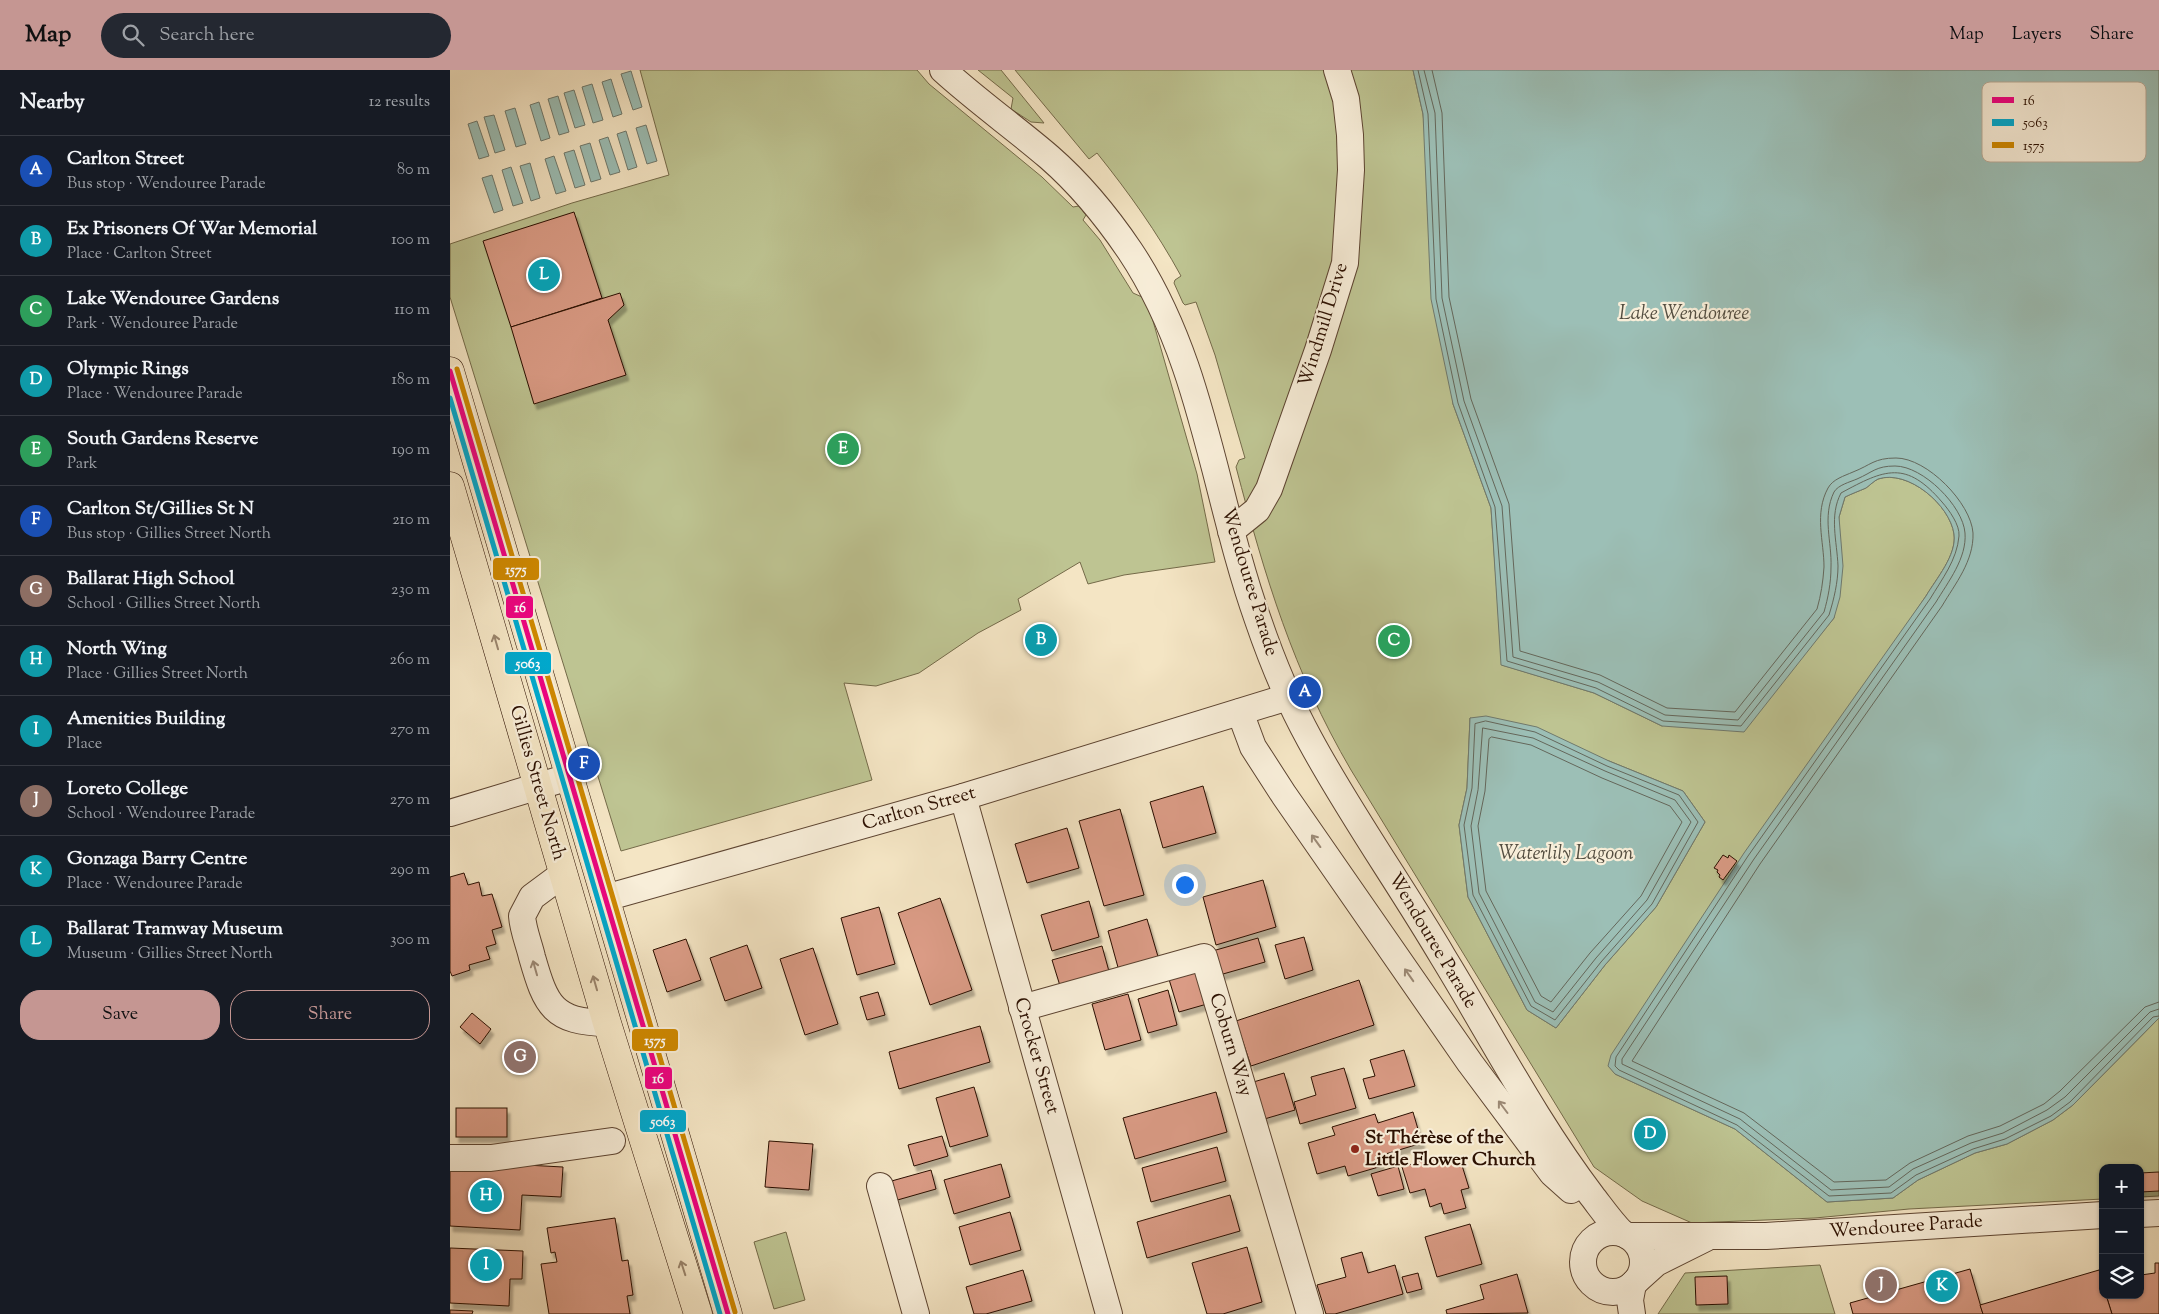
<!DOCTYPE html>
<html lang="en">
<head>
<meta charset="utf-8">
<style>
	body { margin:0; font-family:"Sorts Mill Goudy",serif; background:#242831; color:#f1f3f6 }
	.controls { position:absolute; right:15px; bottom:15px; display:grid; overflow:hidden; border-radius:10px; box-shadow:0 1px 4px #0004 }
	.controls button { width:45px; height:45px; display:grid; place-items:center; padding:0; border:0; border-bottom:1px solid #363941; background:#171b24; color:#f1f3f6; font:25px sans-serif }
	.you { position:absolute; left:734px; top:814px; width:18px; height:18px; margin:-12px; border:4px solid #fff; border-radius:50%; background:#1a73e8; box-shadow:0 0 0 8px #1a73e833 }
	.badge { display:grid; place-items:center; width:32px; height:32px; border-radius:50%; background:#c59692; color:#fff; font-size:16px; font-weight:700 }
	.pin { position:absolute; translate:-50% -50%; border:2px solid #fff; box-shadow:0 1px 5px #0006 }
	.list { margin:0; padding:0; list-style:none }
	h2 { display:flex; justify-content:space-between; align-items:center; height:65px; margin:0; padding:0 20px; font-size:21px }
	h2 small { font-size:16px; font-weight:400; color:#9ea1a6 }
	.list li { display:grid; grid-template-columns:32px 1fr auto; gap:15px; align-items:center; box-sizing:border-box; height:70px; padding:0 20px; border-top:1px solid #363941 }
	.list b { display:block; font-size:19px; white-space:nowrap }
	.list p { margin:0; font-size:16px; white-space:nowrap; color:#9ea1a6 }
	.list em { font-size:16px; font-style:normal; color:#9ea1a6 }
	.actions { display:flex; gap:10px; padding:15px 20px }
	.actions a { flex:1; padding:11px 0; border:1px solid #c59692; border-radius:20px; text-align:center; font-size:18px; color:#c59692 }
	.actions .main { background:#c59692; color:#111 }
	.icon { flex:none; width:28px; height:28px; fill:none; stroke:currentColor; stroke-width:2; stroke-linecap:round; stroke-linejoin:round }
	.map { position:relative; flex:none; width:1709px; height:1244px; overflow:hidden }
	header { display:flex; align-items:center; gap:30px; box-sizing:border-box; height:70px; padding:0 25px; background:#c59692; color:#111 }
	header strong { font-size:24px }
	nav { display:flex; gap:28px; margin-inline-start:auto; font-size:18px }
	.search { width:350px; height:45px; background:#242831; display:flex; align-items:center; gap:12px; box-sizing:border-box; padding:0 18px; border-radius:28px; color:#9ea1a6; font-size:19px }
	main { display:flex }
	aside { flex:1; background:#171b24 }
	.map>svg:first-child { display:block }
</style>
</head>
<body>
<header>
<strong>Map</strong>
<div class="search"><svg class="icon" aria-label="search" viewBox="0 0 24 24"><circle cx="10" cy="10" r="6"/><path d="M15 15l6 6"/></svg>Search here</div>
<nav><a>Map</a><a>Layers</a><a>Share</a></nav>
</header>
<main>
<aside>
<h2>Nearby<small>12 results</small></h2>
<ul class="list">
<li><span class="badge" style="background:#1a4fb4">A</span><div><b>Carlton Street</b><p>Bus stop · Wendouree Parade</p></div><em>80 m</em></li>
<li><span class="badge" style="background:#0f9aa8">B</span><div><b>Ex Prisoners Of War Memorial</b><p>Place · Carlton Street</p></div><em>100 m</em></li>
<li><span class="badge" style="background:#2e9e5b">C</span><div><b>Lake Wendouree Gardens</b><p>Park · Wendouree Parade</p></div><em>110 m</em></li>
<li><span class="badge" style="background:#0f9aa8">D</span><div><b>Olympic Rings</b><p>Place · Wendouree Parade</p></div><em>180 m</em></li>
<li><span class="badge" style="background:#2e9e5b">E</span><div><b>South Gardens Reserve</b><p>Park</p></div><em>190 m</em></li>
<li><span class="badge" style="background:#1a4fb4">F</span><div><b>Carlton St/Gillies St N</b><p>Bus stop · Gillies Street North</p></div><em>210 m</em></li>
<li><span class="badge" style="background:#8d6e63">G</span><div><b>Ballarat High School</b><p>School · Gillies Street North</p></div><em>230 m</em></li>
<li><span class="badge" style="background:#0f9aa8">H</span><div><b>North Wing</b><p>Place · Gillies Street North</p></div><em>260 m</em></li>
<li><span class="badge" style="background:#0f9aa8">I</span><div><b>Amenities Building</b><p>Place</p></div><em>270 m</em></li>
<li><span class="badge" style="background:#8d6e63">J</span><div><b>Loreto College</b><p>School · Wendouree Parade</p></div><em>270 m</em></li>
<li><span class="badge" style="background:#0f9aa8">K</span><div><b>Gonzaga Barry Centre</b><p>Place · Wendouree Parade</p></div><em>290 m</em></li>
<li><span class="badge" style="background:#0f9aa8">L</span><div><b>Ballarat Tramway Museum</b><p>Museum · Gillies Street North</p></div><em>300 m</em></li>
</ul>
<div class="actions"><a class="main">Save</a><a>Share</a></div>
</aside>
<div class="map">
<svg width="1709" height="1244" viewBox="0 0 1709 1244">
	<defs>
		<filter id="shadow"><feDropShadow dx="3" dy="5.5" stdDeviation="1" flood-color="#0004"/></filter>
	</defs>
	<rect width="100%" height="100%" fill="#f4e5c4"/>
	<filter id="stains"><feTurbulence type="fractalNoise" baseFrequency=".004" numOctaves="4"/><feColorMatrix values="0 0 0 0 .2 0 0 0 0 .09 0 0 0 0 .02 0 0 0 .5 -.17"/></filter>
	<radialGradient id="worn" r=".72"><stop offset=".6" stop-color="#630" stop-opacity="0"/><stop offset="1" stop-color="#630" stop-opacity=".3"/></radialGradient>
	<g fill="#bec492" stroke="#746a49" fill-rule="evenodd">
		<polygon points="190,0 467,0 479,14 592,107 623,137 629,136 636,145 633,150 650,170 683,223 692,227 701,244 747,404 765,492 674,505 638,514 630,492 568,529 571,540 528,563 469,603 426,616 394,613 422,710 171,781 0,227 0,174 122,133 219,105"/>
		<polygon points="528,0 551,0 594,53 581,52 561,39 563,28"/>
		<path d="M565,0H963L973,44L1003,334L1041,438L1052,595L1144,623L1212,656L1351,588L1384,548L1389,447L1395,427C1401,424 1409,421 1416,418C1420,415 1424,411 1428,409C1458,399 1500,435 1504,464C1507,485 1486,509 1476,526L1159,996L1165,1004L1285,1059L1377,1132L1443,1128L1468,1110L1525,1083L1557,1074L1603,1050L1623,1035L1709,948V1126L1690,1127V1098H1653V1129L1459,1139L1365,1148L1242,1153L1192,1131L1144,1097L901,700C843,601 815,507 786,397L789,390L795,388L765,285L746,232L735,235L733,233L724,213L725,210L731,206C707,162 679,123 647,83L639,89ZM1020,648L1159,691L1233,721L1255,752L1206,837L1155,895L1106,958L1077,940L1018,827L1009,755L1017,718Z"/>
		<polygon points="336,1162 355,1230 324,1239 304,1172"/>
		<polygon points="1370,1195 1385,1244 1208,1244 1235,1203"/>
	</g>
	<g fill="#9cbfb6" stroke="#6f796d">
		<path d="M963,0H1709V948L1623,1035L1603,1050L1557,1074L1525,1083L1468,1110L1443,1128L1377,1132L1285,1059L1165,1004L1158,996L1161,985L1294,783L1476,526C1486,509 1507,485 1504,464C1500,435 1458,399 1428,409C1424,411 1420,415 1416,418C1409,421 1401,424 1395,427L1389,447L1393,496L1390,527L1384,548L1294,662L1212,656L1144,623L1051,595L1041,438L1003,334L981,229L973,44Z"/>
		<polygon points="181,1 192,37 183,40 171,4"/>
		<polygon points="161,9 172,44 163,47 152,12"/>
		<polygon points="142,14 153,50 143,53 132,17"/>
		<polygon points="124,20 135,55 125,58 114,23"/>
		<polygon points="108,26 119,62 109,65 98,29"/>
		<polygon points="89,32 100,68 91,71 80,35"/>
		<polygon points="65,38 76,74 66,77 55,41"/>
		<polygon points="44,45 55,80 45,83 34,47"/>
		<polygon points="27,51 39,86 29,89 18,54"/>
		<polygon points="196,55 207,91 197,94 186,58"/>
		<polygon points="176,61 187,97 178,100 167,64"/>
		<polygon points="158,67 170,102 160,105 149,70"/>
		<polygon points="140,73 151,109 141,112 130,76"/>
		<polygon points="124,80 135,115 125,118 114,83"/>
		<polygon points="104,86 116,121 106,124 95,89"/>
		<polygon points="80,93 90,128 81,131 70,96"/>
		<polygon points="61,97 73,133 63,136 52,100"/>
		<polygon points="42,105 53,140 44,143 32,108"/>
		<polygon points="1036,646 1087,657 1159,691 1233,721 1255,752 1206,837 1155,895 1106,958 1077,940 1018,827 1009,755 1017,718 1020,648"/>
	</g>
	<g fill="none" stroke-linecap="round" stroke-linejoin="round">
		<g stroke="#64675b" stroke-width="1">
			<path d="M968,0L978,44L986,229L1008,333L1045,437L1057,591L1146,618L1213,651L1291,656L1379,545C1384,529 1388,512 1388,496C1387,471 1379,446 1391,423C1435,399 1456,390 1492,432C1499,440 1510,455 1509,466C1507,490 1492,509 1480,529L1298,786L1166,987L1165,996L1169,1000L1287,1055L1379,1126L1441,1123L1466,1105L1523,1079L1555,1069L1601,1046L1620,1032L1703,947L1709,946"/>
			<path d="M974,0L985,43L992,228L1014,331L1052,436L1063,587L1148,612L1215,645L1288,650L1374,542C1378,528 1381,513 1381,497C1382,472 1372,447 1384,422C1388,415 1400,412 1407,409C1423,402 1426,396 1445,396C1473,396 1513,436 1515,463C1517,488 1498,512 1486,532L1304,789L1172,989V994L1290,1049L1381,1120L1439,1117L1463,1099L1521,1073L1553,1063L1597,1040L1615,1027L1700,942L1709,939"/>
			<path d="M982,0L992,43L999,227L1021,329L1059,434L1070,581L1150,605L1217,638L1285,642L1367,539C1371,525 1373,512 1374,497C1374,471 1364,444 1378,418C1383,409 1394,406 1403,402C1421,395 1424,388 1446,388C1477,388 1521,433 1523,463C1524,491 1505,514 1492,536L1310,794L1182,991L1294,1043L1384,1112L1436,1110L1460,1093L1518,1066L1550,1056L1594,1034L1610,1021L1695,937L1709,932"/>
			<polygon points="1036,651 1085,662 1157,696 1229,725 1248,752 1202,834 1151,892 1105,950 1081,936 1023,825 1014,755 1022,718 1025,654"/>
			<polygon points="1033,658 1083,668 1155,701 1225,730 1241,752 1197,830 1146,888 1103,942 1085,932 1029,823 1021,756 1028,720"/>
			<polygon points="1042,667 1081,675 1152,708 1220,736 1232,752 1191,826 1140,883 1101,932 1091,926 1036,821 1028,756 1035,721 1039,669"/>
		</g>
	</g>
	<g fill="#da9b85" stroke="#2b0f00" filter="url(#shadow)">
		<polygon points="124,142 152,228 61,257 33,171"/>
		<polygon points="170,223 174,235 158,250 176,305 84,334 61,257"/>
		<polygon points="753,716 766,763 713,778 700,732"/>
		<polygon points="670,739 694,825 654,836 629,751"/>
		<polygon points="617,758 629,798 577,813 565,774"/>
		<polygon points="1273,785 1278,788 1279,785 1287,791 1273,810 1269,807 1270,805 1267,802 1268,800 1264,798"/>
		<polygon points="14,803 18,815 29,812 32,826 42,824 52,857 42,860 46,874 36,877 40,889 19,895 20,900 2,906 0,901 0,807"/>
		<polygon points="813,810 826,857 766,875 753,827"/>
		<polygon points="490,828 522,920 480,935 448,843"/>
		<polygon points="639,831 649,867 602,881 591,845"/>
		<polygon points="429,837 445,894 407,905 391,848"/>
		<polygon points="697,849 709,890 669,901 658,861"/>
		<polygon points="854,867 863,900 835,909 825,875"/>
		<polygon points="808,868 815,892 766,906 759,882"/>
		<polygon points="236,869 251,910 217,922 203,880"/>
		<polygon points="297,875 312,918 275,931 260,888"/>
		<polygon points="652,876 660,905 611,919 602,890"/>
		<polygon points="363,878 388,954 355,965 330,889"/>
		<polygon points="747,898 757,934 729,942 718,906"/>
		<polygon points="909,910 924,955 801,996 786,951"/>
		<polygon points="718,920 727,955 698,963 688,929"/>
		<polygon points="428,922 435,945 417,950 410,927"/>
		<polygon points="678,924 691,970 655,980 642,934"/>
		<polygon points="22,943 41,959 30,974 10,957"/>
		<polygon points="530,956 540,992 449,1019 439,982"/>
		<polygon points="954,980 965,1016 919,1029 913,1009 925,1006 920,990"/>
		<polygon points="894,998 906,1038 850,1054 844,1032 866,1025 861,1007"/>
		<polygon points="834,1003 845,1040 811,1050 800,1013"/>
		<polygon points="524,1017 538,1066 500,1077 486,1028"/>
		<polygon points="766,1022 777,1062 685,1089 673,1048"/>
		<rect x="6" y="1038" width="51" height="29"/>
		<polygon points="963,1042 972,1073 929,1086 932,1096 898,1106 895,1096 867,1104 858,1073 885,1065 882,1057 925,1044 928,1053"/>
		<polygon points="492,1066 498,1086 464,1096 458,1075"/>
		<polygon points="319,1071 363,1074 359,1120 315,1117"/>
		<polygon points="767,1077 776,1111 701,1132 692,1098"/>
		<polygon points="985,1087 988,1095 1010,1089 1019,1118 1011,1120 1016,1138 994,1144 991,1133 980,1137 975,1119 960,1123 952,1097"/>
		<polygon points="0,1091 113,1097 111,1127 72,1125 70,1160 0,1156"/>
		<polygon points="551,1094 560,1127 504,1144 494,1110"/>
		<polygon points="948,1096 954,1119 928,1126 921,1104"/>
		<polygon points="481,1100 486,1119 444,1131 438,1112"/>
		<polygon points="1709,1102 1709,1121 1690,1122 1690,1103"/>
		<polygon points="780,1125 790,1161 697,1188 687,1152"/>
		<polygon points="560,1142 571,1180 520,1195 509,1157"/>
		<polygon points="165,1148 172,1191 178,1190 183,1225 177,1226 180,1244 99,1244 91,1194 107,1192 105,1182 101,1183 97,1158"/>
		<polygon points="1020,1154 1032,1194 987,1207 975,1167"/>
		<polygon points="797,1177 812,1232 773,1244 757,1244 742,1193"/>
		<polygon points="0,1178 73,1181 72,1209 60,1209 59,1236 0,1233"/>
		<polygon points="912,1182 918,1203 945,1195 953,1224 885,1244 876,1244 867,1215 896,1207 891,1188"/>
		<polygon points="1705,1193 1709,1193 1709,1244 1662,1244 1656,1225 1690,1225 1690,1202 1691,1205 1705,1203"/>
		<polygon points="1520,1199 1533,1244 1403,1244 1400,1233"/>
		<polygon points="573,1200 582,1231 536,1244 524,1244 516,1217"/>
		<polygon points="1649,1200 1653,1212 1653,1225 1656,1225 1662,1244 1533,1244 1530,1235"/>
		<polygon points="968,1203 972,1219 957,1223 952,1207"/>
		<polygon points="1067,1204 1078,1243 997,1244 996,1240 1034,1229 1030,1215"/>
		<polygon points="1277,1206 1278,1234 1246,1235 1245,1207"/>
		<polygon points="0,1240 23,1241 22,1244 0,1244"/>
	</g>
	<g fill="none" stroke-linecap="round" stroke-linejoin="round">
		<defs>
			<g id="minor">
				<path d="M493,0C527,31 564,57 599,87C630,114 657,147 680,181C754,292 764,427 808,550C822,591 839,632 860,670C900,744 950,814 993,887C1042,967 1085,1051 1142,1126C1152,1139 1161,1152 1172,1163"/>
				<polyline points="781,461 807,440 819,419 868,280 895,193 901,100 900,65 896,29 887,0"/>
				<polyline points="790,642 803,677 834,725 1020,993 1102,1103 1121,1120"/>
				<polyline points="513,727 659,1244"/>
				<polyline points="0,743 119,707"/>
				<path d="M113,804L82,827L72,846C73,860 79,874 82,887C96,936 103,952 157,953"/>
				<polyline points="155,828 513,727 838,627"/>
				<polyline points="572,938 754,887 860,1244"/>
				<polyline points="0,1088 41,1088 162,1071"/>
				<polyline points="430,1116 466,1244"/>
				<polyline points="1690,1144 1709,1143"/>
				<circle cx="1163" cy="1192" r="30"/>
				<polyline points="1178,1166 1316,1166 1653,1145"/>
				<polyline points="1186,1211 1206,1193 1256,1168"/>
				<polyline points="1182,1244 1180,1230 1183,1214"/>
			</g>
			<g id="major">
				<polyline points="0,301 278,1244"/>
				<polyline points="0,416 157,953 248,1244"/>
			</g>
		</defs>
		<use href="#minor" stroke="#5d4431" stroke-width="28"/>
		<use href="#major" stroke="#2b0f00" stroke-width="29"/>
		<use href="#minor" stroke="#f8eed9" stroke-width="26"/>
		<use href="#major" stroke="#f4e5c4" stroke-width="28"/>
		<defs>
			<polyline id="bus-1" points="0,301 278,1244"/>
			<polyline id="bus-2" points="0,328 270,1244"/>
			<polyline id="bus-3" points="7,299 285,1242"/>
		</defs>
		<use href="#bus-1" stroke="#f8eed9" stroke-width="9"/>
		<use href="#bus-2" stroke="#f8eed9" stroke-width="9"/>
		<use href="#bus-3" stroke="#f8eed9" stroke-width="9"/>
		<use href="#bus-1" stroke="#ed0381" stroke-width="5"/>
		<use href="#bus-2" stroke="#00a9ce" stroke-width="5"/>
		<use href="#bus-3" stroke="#ce8800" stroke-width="5"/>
	</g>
	<defs><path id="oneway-shaft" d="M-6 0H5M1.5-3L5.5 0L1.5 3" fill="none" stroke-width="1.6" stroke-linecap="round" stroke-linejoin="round" transform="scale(1.25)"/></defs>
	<g stroke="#9a856c">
		<use href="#oneway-shaft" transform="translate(46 572) rotate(-106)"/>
		<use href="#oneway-shaft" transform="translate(145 913) rotate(-106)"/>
		<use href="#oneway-shaft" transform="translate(233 1198) rotate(-108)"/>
	</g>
	<g stroke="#9c8a77">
		<use href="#oneway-shaft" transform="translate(866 771) rotate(-126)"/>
		<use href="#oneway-shaft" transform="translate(85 898) rotate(-106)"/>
		<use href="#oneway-shaft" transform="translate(959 905) rotate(-125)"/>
		<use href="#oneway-shaft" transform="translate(1053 1037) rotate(-127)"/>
	</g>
	<circle fill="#8f2418" stroke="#f8eed9" stroke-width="2" cx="905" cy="1079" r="5"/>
	<g text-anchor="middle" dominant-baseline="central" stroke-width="4.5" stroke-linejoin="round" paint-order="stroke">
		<g font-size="19" fill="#2b0f00" stroke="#f8eed9">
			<text transform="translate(874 255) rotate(-73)">Windmill Drive</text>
			<text transform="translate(799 512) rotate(73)">Wendouree Parade</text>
			<text transform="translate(87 713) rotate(74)">Gillies Street North</text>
			<text transform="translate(469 739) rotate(-16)">Carlton Street</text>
			<text transform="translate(982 871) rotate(59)">Wendouree Parade</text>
			<text transform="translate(780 975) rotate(73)">Coburn Way</text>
			<text transform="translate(586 986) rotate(74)">Crocker Street</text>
			<text transform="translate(1456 1157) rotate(-4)">Wendouree Parade</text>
		</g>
		<g font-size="19" font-weight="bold" fill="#2b0f00" stroke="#f8eed9" text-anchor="start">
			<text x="915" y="1068">St Thérèse of the<tspan x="915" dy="22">Little Flower Church</tspan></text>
		</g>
		<g font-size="20" font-style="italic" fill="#534d40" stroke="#f8eed9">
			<text x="1234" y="244">Lake Wendouree</text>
			<text x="1116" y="784">Waterlily Lagoon</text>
		</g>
	</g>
	<rect x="1532" y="12" width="164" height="80" rx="8" fill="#f8eed9" stroke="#baab98" stroke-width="1"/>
	<rect x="1542" y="27" width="22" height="6" fill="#ed0381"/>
	<rect x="1542" y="49" width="22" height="7" fill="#00a9ce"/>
	<rect x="1542" y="72" width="22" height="6" fill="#ce8800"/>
	<g font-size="14" fill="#2b0f00">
		<text x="1573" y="35">16</text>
		<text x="1573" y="57">5063</text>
		<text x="1573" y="80">1575</text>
	</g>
	<g stroke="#f8eed9" stroke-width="2">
		<rect x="42" y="487" width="48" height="24" rx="5" fill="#ce8800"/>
		<rect x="55" y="525" width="29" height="24" rx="5" fill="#ed0381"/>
		<rect x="54" y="581" width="48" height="24" rx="5" fill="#00a9ce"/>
		<rect x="181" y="958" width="48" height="24" rx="5" fill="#ce8800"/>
		<rect x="194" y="996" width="29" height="24" rx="5" fill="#ed0381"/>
		<rect x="189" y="1039" width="48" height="24" rx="5" fill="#00a9ce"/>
	</g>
	<g font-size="14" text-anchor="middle" font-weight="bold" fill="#fff">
		<text x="66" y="504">1575</text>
		<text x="70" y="542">16</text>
		<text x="78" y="598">5063</text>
		<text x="205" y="975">1575</text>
		<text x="208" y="1013">16</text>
		<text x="213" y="1056">5063</text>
	</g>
	<rect width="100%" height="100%" filter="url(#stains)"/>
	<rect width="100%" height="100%" fill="url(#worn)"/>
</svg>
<div class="controls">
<button>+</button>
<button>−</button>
<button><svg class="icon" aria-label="layers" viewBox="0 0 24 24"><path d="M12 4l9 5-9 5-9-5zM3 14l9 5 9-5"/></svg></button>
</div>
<div class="you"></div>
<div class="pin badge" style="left:855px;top:622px;background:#1a4fb4">A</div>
<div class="pin badge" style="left:591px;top:570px;background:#0f9aa8">B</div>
<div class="pin badge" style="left:944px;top:571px;background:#2e9e5b">C</div>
<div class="pin badge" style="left:1200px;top:1064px;background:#0f9aa8">D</div>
<div class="pin badge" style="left:393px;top:379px;background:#2e9e5b">E</div>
<div class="pin badge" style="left:134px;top:694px;background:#1a4fb4">F</div>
<div class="pin badge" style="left:70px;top:987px;background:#8d6e63">G</div>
<div class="pin badge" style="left:36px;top:1126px;background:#0f9aa8">H</div>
<div class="pin badge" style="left:36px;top:1195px;background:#0f9aa8">I</div>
<div class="pin badge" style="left:1431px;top:1215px;background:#8d6e63">J</div>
<div class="pin badge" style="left:1492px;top:1216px;background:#0f9aa8">K</div>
<div class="pin badge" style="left:94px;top:205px;background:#0f9aa8">L</div>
</div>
</main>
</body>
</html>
